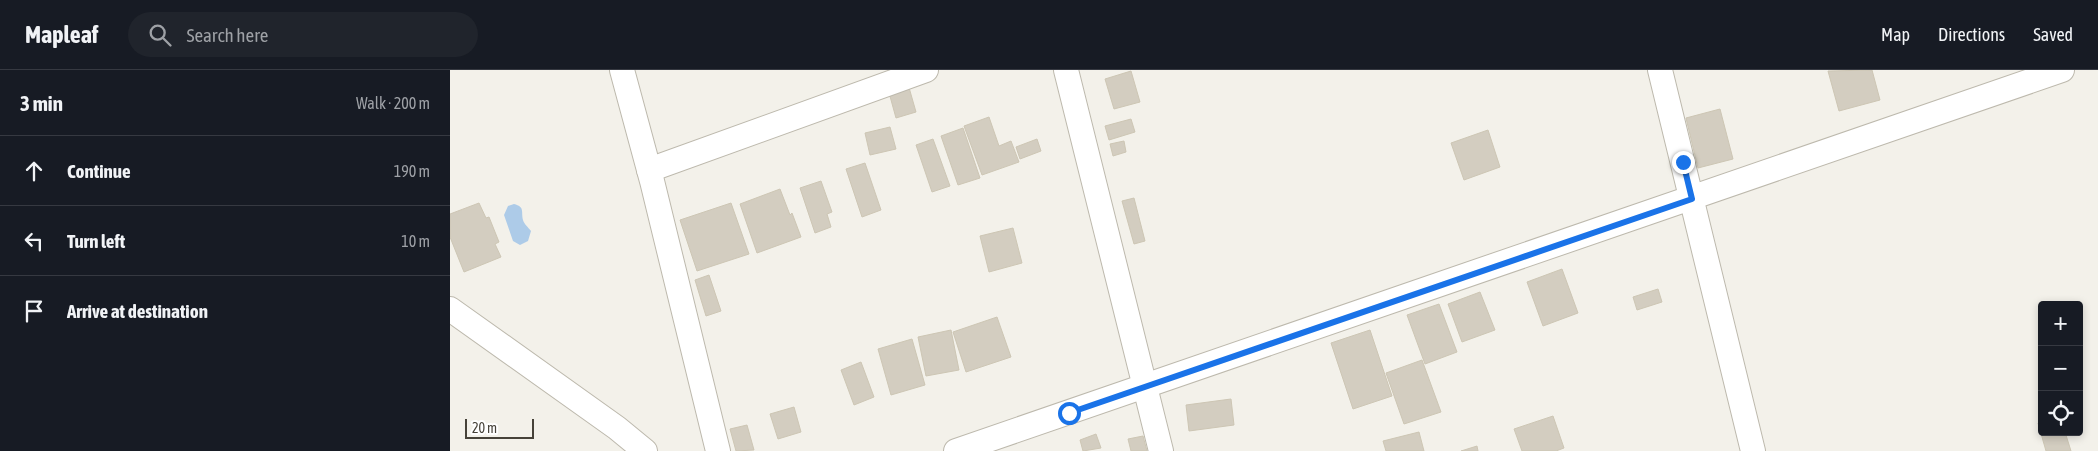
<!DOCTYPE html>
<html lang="en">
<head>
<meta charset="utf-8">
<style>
	body { margin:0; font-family:"Asap Condensed",sans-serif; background:#20242c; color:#f1f3f6 }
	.controls { position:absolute; right:15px; bottom:15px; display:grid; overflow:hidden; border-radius:5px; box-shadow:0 2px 8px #0003 }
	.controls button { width:45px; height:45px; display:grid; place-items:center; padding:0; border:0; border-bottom:1px solid #363941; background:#171b24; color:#f1f3f6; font:25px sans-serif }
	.scale { position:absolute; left:15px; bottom:12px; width:69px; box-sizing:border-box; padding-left:5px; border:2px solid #464239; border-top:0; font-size:14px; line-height:18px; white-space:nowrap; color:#464239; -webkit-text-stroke:4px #fff; paint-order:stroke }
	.stop { position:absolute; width:15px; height:15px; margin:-11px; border:4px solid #1a73e8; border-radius:50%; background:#fff }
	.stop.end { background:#1a73e8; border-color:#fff; box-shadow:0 1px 5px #0008 }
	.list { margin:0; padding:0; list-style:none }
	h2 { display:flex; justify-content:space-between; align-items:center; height:65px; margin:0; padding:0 20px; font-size:21px }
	h2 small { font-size:16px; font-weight:400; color:#9ea1a6 }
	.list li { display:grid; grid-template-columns:32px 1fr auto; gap:15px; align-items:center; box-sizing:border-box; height:70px; padding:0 20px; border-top:1px solid #363941 }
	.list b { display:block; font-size:19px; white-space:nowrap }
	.list em { font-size:16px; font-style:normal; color:#9ea1a6 }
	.icon { flex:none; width:28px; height:28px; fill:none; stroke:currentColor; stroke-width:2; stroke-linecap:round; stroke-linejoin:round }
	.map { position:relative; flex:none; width:1648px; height:381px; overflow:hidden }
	header { display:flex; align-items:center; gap:30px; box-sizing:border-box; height:70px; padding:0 25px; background:#171b24; border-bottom:1px solid #363941 }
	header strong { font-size:24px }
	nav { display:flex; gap:28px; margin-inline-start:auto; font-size:18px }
	.search { width:350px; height:45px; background:#20242c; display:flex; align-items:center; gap:12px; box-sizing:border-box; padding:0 18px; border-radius:28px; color:#9ea1a6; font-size:19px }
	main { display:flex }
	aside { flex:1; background:#171b24 }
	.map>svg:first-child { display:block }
</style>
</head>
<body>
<header>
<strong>Mapleaf</strong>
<div class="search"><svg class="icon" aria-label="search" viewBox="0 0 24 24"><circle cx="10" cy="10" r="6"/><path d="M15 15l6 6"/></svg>Search here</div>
<nav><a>Map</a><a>Directions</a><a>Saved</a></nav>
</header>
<main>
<aside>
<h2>3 min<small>Walk · 200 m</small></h2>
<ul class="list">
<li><svg class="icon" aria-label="ahead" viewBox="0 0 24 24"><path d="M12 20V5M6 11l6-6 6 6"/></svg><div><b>Continue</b></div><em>190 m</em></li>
<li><svg class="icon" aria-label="left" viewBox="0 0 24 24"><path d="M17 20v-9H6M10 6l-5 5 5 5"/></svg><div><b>Turn left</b></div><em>10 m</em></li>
<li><svg class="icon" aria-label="arrive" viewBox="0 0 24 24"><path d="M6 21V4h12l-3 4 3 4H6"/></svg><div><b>Arrive at destination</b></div></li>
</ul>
</aside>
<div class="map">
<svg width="1648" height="381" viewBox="0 0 1648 381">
	<rect width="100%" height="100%" fill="#f3f1ea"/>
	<path fill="#adcbe8" d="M64,134C75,137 71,141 73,150C74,154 78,157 81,161L78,171L70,175L63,171L54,145L58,136Z"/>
	<g fill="#d3cdc0" stroke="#cdc6b4">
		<polygon points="1422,0 1430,30 1389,41 1378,1"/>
		<polygon points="681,1 690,32 664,39 655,9"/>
		<polygon points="458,14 466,42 446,48 438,19"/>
		<polygon points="1270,39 1283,89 1248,98 1236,48"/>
		<polygon points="539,47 549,76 561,71 569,92 532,105 514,56"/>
		<polygon points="681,49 685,62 659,70 655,56"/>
		<polygon points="440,57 446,79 420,85 415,63"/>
		<polygon points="513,58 530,108 508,115 491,66"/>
		<polygon points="1038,60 1050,97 1014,110 1001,73"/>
		<polygon points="483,69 500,116 482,122 466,75"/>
		<polygon points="587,69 591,81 570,89 566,77"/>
		<polygon points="674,71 676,82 663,86 660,74"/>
		<polygon points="415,93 431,140 412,147 396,99"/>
		<polygon points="371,111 382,142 377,144 381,157 365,163 350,118"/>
		<polygon points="330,119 340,145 342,143 351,167 307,183 290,134"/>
		<polygon points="684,128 695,171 684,174 672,131"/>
		<polygon points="29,133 36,148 39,147 49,172 45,174 51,187 14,202 0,167 0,144"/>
		<polygon points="281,133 299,184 247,201 230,150"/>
		<polygon points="563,158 572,193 539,202 530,166"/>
		<polygon points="1112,199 1128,243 1093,256 1077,212"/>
		<polygon points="259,205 271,241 256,246 245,210"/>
		<polygon points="1208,219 1212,232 1187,240 1183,227"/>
		<polygon points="1030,222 1045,260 1012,272 998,234"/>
		<polygon points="989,234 1007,282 975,294 957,245"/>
		<polygon points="547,247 561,287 516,302 503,262"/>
		<polygon points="501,260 509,300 476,306 468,267"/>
		<polygon points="920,260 942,326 903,339 881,273"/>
		<polygon points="462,269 475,315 441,325 428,279"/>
		<polygon points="972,290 991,342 954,354 936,303"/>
		<polygon points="411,292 424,327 404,335 391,300"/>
		<polygon points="781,329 784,355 739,361 736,335"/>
		<polygon points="344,337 351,362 328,369 320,344"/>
		<polygon points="1103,346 1114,378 1106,381 1072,381 1064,359"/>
		<polygon points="1592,351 1592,362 1615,362 1621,381 1596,381 1588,353"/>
		<polygon points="297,355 304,380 286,381 280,359"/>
		<polygon points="969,362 974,381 936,381 933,371"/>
		<polygon points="646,364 651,378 633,381 630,370"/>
		<polygon points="693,366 697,381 681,381 678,369"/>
		<polygon points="1027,376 1028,381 1011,381"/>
	</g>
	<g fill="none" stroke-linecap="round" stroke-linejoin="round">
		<defs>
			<g id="minor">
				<polyline points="172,0 202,111 268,381"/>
				<polyline points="616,0 711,381"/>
				<polyline points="1210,0 1303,381"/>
				<polyline points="199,100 476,0"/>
				<polyline points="0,239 167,358 195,381"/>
				<polyline points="506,381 1612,0"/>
			</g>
		</defs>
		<use href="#minor" stroke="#bdb9ad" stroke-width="26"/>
		<use href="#minor" stroke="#fff" stroke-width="24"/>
	</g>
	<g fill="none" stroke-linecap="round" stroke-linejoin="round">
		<polyline stroke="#1a73e8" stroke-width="6" points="619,343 1242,129 1233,92"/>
	</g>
</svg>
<div class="controls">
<button>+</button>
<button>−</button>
<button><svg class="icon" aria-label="locate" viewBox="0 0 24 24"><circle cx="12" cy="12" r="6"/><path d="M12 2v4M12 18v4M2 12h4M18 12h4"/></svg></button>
</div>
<div class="scale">20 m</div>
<div class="stop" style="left:619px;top:343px"></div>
<div class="stop end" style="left:1233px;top:92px"></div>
</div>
</main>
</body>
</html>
